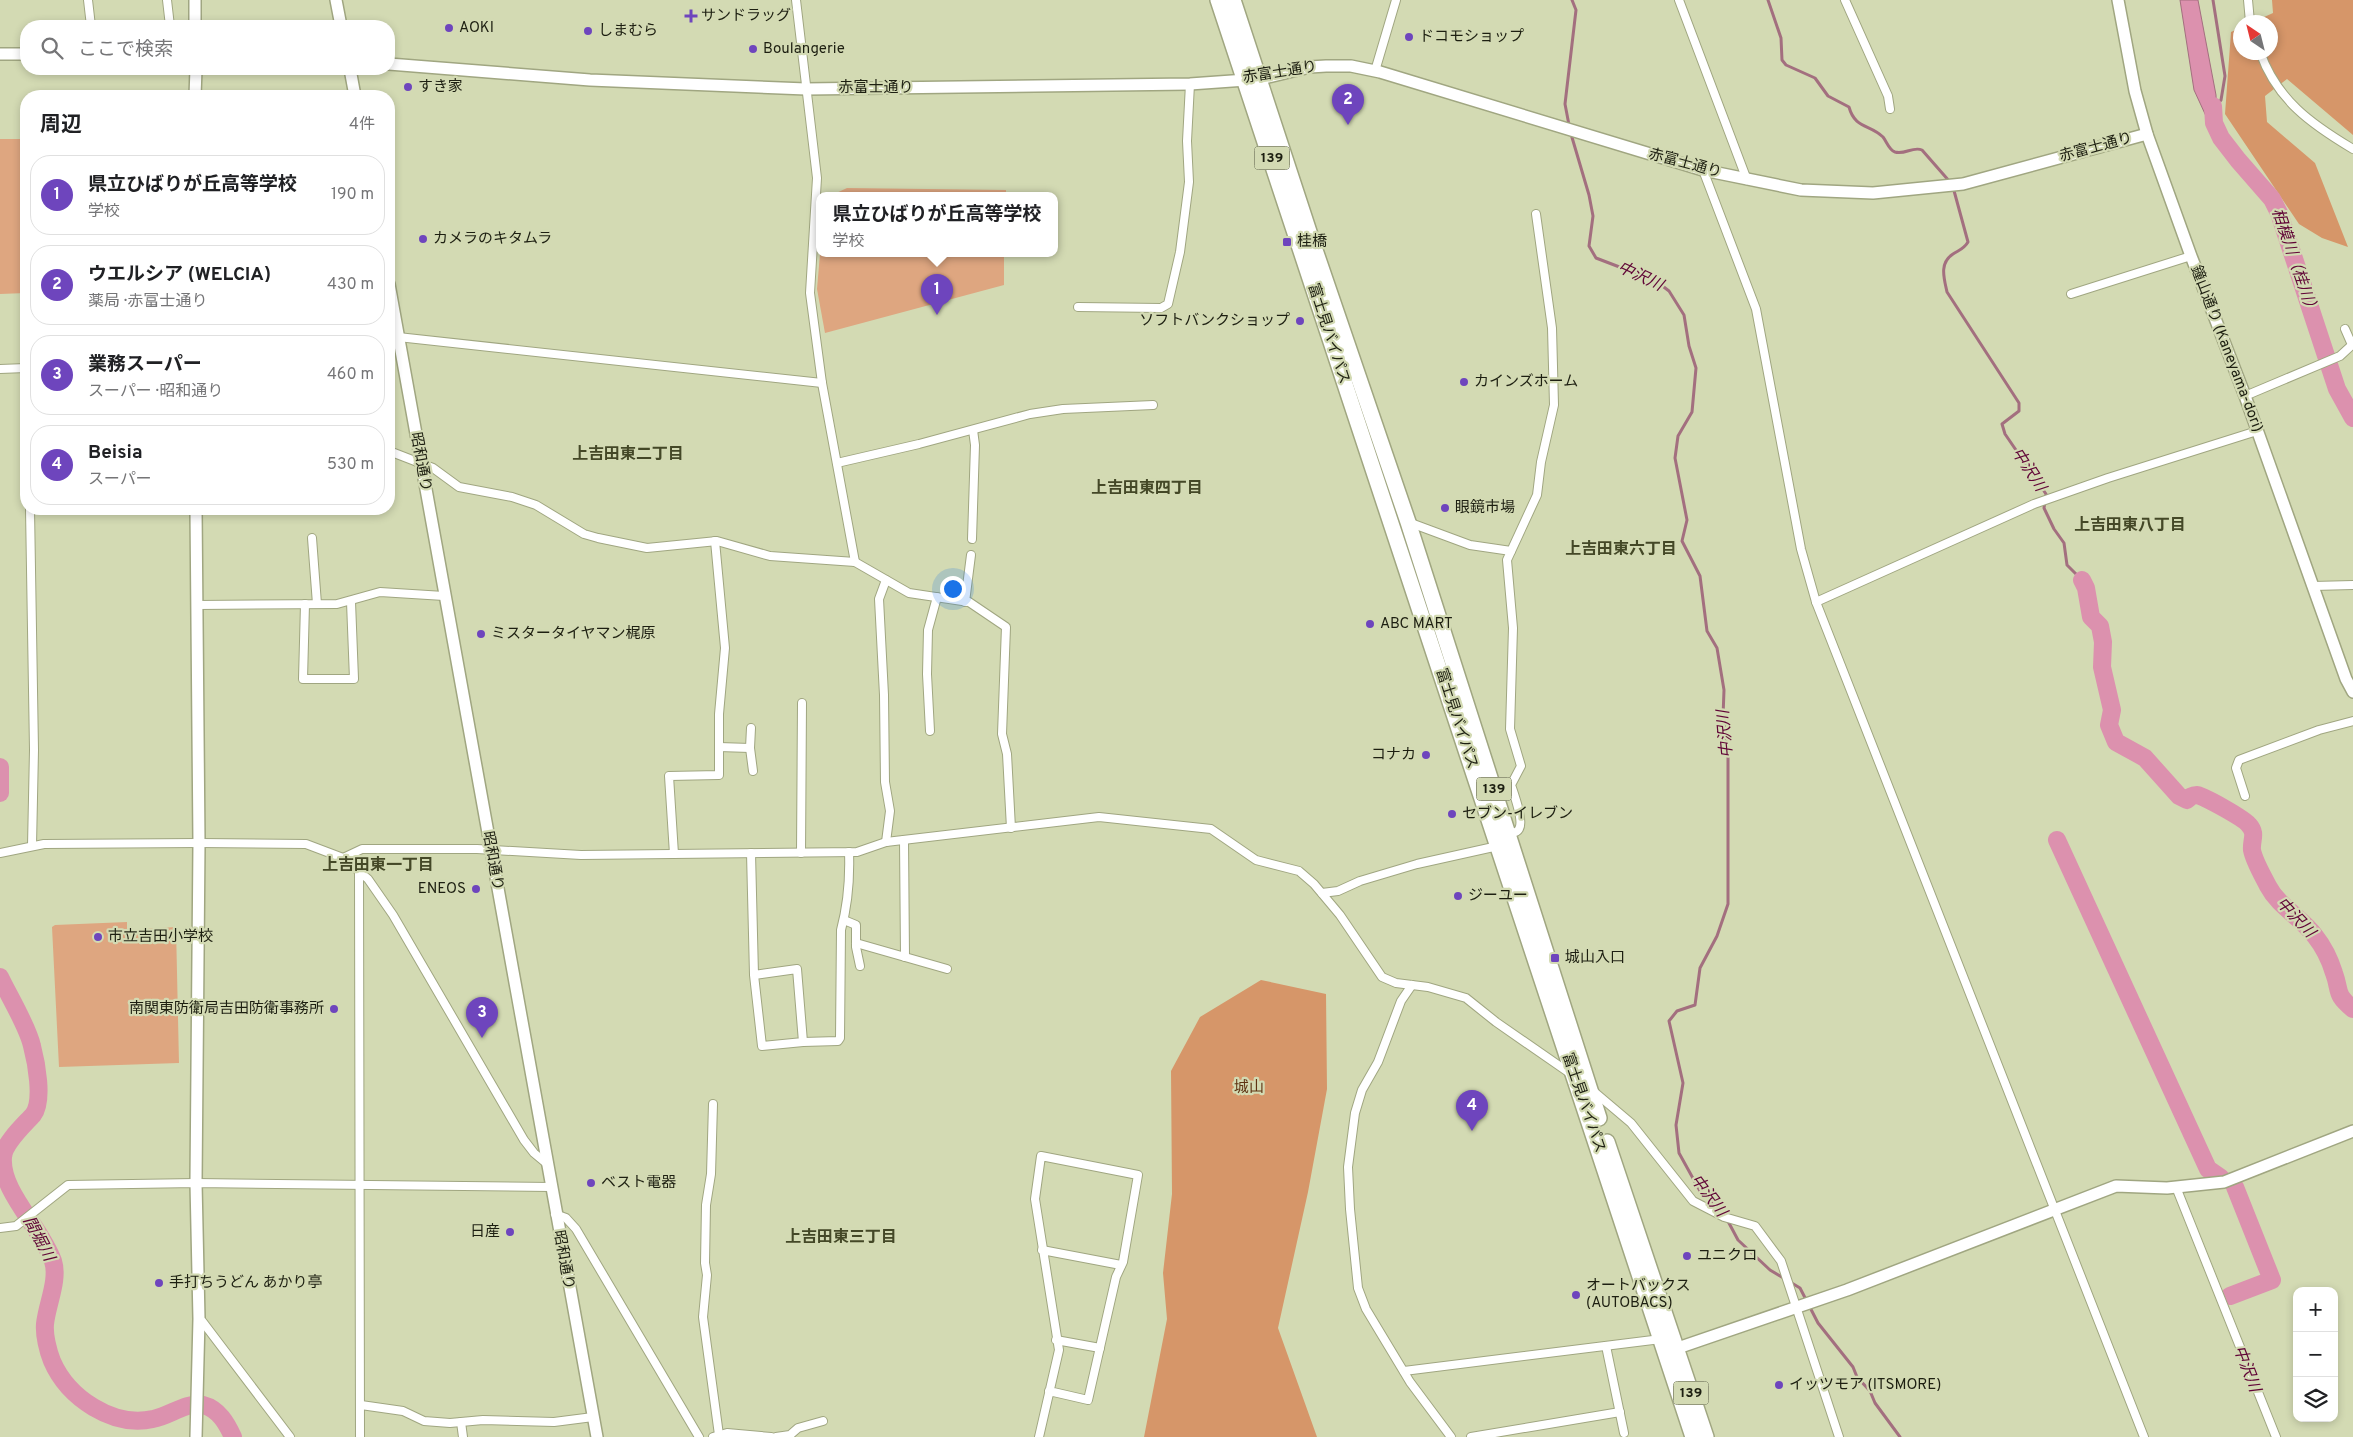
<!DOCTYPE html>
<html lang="ja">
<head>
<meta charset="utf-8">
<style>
	body { margin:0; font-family:Overpass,"Noto Sans JP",sans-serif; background:#f2f2f2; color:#202124 }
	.controls { position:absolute; right:15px; bottom:15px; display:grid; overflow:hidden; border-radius:10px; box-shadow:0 2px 8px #0003 }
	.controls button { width:45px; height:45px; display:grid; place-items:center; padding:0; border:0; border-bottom:1px solid #e0e0e0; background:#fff; color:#202124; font:25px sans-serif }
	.compass { position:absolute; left:2233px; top:15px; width:45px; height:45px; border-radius:50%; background:#fff; box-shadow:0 2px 8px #0003; rotate:325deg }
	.you { position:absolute; left:952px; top:588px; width:18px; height:18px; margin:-12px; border:4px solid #fff; border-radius:50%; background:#1a73e8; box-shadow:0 0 0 8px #1a73e833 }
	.badge { display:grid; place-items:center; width:32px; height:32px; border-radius:50%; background:#6e45bd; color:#fff; font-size:16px; font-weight:700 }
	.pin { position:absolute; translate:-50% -41px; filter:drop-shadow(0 1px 2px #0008) }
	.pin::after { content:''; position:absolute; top:26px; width:18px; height:15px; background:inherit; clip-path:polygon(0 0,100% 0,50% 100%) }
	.popup { position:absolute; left:816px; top:192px; width:242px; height:65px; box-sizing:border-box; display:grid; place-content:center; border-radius:10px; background:#fff; filter:drop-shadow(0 1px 4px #0005); font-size:16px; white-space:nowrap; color:#757577 }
	.popup b { font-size:19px; color:#202124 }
	.popup::after { content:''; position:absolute; left:50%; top:100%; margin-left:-10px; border:10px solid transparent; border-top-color:#fff }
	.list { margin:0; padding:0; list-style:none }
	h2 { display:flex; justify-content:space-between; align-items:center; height:65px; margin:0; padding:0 20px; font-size:21px }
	h2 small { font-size:16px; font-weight:400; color:#757577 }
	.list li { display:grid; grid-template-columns:32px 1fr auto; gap:15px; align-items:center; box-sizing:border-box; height:80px; margin:0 10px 10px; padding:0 10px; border:1px solid #e0e0e0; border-radius:20px }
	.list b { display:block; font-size:19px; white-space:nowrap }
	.list p { margin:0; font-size:16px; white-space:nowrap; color:#757577 }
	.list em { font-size:16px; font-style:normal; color:#757577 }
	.icon { flex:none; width:28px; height:28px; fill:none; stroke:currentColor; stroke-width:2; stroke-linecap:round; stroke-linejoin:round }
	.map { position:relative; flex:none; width:2353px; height:1437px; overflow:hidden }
	.search { position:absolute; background:#fff; box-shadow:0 2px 8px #0003; left:20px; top:20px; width:375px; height:55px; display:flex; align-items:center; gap:12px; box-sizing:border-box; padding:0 18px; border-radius:20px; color:#757577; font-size:19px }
	.panel { position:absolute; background:#fff; box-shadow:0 2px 8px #0003; left:20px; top:90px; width:375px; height:425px; border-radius:20px }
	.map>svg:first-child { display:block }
</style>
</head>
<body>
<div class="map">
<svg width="2353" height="1437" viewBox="0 0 2353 1437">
	<rect width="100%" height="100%" fill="#d3dab3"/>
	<g fill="#dea680">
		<polygon points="0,139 26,139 26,293 0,294"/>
		<polygon points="847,188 1006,190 1006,196 830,196"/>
		<polygon points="820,254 1004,254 1004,285 825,333 817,289"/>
		<polygon points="127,922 127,930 176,927 179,1063 59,1067 52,927 55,925"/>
	</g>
	<g fill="#d69669">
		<polygon points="2272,0 2353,0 2353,135 2287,79 2265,96 2267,122 2315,163 2348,247 2322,238 2299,224 2225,114 2231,32 2240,28 2240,52 2270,52 2270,22 2253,22 2273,13"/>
		<polygon points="1261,980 1326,994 1327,1089 1308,1192 1278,1328 1317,1437 1144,1437 1167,1319 1163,1273 1172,1194 1171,1071 1200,1017"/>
	</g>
	<polygon fill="#dc91ae" stroke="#a36f7f" points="2180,0 2198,0 2216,95 2217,140 2194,90"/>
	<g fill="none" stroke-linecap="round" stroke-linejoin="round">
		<g stroke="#a36f7f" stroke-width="3">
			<path d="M1768,0L1781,38L1782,60L1786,65L1815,78L1828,96L1849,107C1855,129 1870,124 1883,137C1887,142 1889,150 1895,152C1905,155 1913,146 1922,150L1950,182"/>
			<polyline points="2213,0 2225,76 2221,100 2214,108"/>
			<polyline points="1569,125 1565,104 1576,10 1572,0"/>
			<polyline points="1571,134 1589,195 1593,216 1589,246 1596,258 1656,281 1669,291 1684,315 1689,346 1696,368 1692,412 1678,436 1675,458 1687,520 1682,541 1700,576 1707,631 1717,648 1724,690 1723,717 1728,752 1728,904 1717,936 1700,968 1695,1005 1677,1011 1669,1021 1683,1083 1676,1125 1679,1153 1700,1191 1722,1210 1738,1240 1770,1270 1800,1288 1818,1323 1853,1367 1857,1377 1870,1391 1875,1403 1900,1437"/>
			<path d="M1953,187L1968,242C1964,249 1959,250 1953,254C1939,263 1944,278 1947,292L2019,403V411L2002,424L2005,434L2046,494L2044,508L2054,529L2064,543L2067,565L2082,580"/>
		</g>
		<g stroke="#dc91ae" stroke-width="18">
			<polyline points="2213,106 2214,123 2221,138 2238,160 2272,199 2279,213 2337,389 2353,418"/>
			<path d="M2082,580L2086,588L2091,617L2100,626L2103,642L2102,667L2112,710L2109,725L2116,742L2145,758L2179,796L2187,800C2190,797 2192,795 2197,795C2202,795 2245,819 2249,825C2257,834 2251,840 2252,850C2254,861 2263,876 2268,886C2279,907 2301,917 2315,936C2323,946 2330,960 2334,973C2341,992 2334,993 2353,1009"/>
			<polyline points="0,767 0,793"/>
			<polyline points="2057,840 2208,1169 2221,1178"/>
			<path d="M0,977C9,996 28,1027 32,1046C36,1061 44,1101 33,1115C24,1125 4,1143 3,1157C0,1191 41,1227 53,1261C59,1280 47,1304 45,1324C44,1335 48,1351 52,1361C68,1398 113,1428 153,1419C170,1416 185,1402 203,1405C219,1409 227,1424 233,1437"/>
			<polyline points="2230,1296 2272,1280 2235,1187"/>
		</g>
		<defs>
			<g id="street">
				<polyline points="88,0 91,26"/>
				<polyline points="167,0 170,26"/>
				<polyline points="796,0 817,178 810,293 822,383 855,562"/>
				<polyline points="1679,0 1747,180"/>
				<polyline points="1845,0 1888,96 1890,109"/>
				<polyline points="2248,0 2250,22"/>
				<path d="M2260,52C2277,100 2311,124 2353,149"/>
				<polyline points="1375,71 1396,0"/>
				<polyline points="1703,170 1756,309 1801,549 1816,602 2144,1437"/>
				<polyline points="2071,294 2191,256"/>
				<polyline points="1078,307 1161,308 1168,304 1180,252 1189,182 1187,141 1190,84"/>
				<polyline points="398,337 822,383"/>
				<polyline points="0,369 26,368"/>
				<polyline points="2245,396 2340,356 2352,345 2345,329"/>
				<polyline points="389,451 433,468 459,487 512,497 536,505 584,534 598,538 647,548 717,541 770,556 855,562 909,593 969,602 1006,627 1002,734 1007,754 1011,828"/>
				<polyline points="837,463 919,444 1030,414 1063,409 1153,405"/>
				<polyline points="30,509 34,750 32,846"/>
				<polyline points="1408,522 1470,545 1511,551"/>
				<polyline points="312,538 317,604"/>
				<polyline points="972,539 975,445 973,430"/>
				<polyline points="886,580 879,599 884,695 885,782 890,811 886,842"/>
				<polyline points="2313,586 2353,585"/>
				<polyline points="965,602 971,555"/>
				<polyline points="1816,602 2034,504 2108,478 2257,431"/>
				<polyline points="305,604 303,679 354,679 351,602"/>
				<polyline points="197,605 337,604 380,592 444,596"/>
				<polyline points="751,728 750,748 753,771"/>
				<polyline points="930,731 927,674 928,630 937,597"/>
				<polyline points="719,747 750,748"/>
				<polyline points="2245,796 2236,768 2239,760 2319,730 2353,721"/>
				<path d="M1508,834C1512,833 1517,833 1519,829C1524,821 1514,794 1511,785L1521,766L1510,729L1513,628L1507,560L1537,495L1541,462L1554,405L1552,328L1536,214"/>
				<polyline points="904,840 905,957"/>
				<polyline points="0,853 44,844 199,843 306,844 343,858 368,879 393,915 524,1140 534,1153 546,1163"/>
				<polyline points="751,853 754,975 762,1046 803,1042 797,969 754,975"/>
				<polyline points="801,853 802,703"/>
				<polyline points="674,854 669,776 719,775 719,714 725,648 715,541"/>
				<polyline points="343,858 362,849 477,849 581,855 857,852 886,842 1099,817 1211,829 1256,860 1299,871 1314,884 1340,915 1382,977 1396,983 1428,987 1466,998 1496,1022 1571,1074"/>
				<polyline points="359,871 360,1437"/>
				<polyline points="1322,893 1338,891 1360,881 1417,864 1498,846"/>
				<polyline points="844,920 856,925 856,947 860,966"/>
				<polyline points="856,943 947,969"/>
				<polyline points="1412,985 1401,1001 1378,1062 1362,1090 1355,1113 1348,1167 1350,1209 1358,1288 1366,1309 1410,1382 1451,1437"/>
				<path d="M803,1042L838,1041L840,1038L841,930C848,904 850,879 849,852"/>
				<polyline points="1592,1090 1631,1123 1693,1201 1724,1217 1755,1226 1781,1261 1839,1437"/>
				<polyline points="713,1104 711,1174 706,1205 705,1263 707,1275 703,1317 719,1435"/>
				<polyline points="2176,1187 2276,1437"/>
				<polyline points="555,1214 566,1218 576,1229 699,1437"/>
				<polyline points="0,1228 16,1226 68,1185 196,1183 551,1187"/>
				<polyline points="1042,1250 1121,1265"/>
				<polyline points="199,1319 202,1321 290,1437"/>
				<polyline points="1056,1340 1100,1348"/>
				<polyline points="1606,1346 1624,1433"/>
				<polyline points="1404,1371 1661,1339"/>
				<polyline points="361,1405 403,1411 424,1421 450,1423 483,1420 554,1422 593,1417"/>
				<polyline points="461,1422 463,1437"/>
				<polyline points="713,1437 727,1433 771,1437"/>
				<polyline points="776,1437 790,1435 798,1428 823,1421"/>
				<polyline points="1039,1437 1059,1350 1035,1199 1041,1156 1138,1175 1123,1262 1116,1277 1088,1400 1049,1391"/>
				<polyline points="1471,1437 1620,1412"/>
			</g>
			<g id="secondary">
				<polyline points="195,0 195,26"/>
				<polyline points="336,0 341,26"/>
				<polyline points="2118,0 2135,91 2147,134 2191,256 2245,396 2346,679 2353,692"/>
				<polyline points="0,54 26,54"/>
				<polyline points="389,64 590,80 806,89 1190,84 1260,79 1310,67 1326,66 1351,66 1380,72 1703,170 1801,190 1873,193 1963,184 2147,134"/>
				<polyline points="350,69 355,96"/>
				<polyline points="195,96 196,69"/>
				<polyline points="389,284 597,1437"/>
				<polyline points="1669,1351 1847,1290 2116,1186 2167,1188 2224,1182 2353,1131"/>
				<polyline points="196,1437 199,1319 196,1183 199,843 196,509"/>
			</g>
			<g id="highway">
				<polyline points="1218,0 1693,1437"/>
				<polyline points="1233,0 1314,247 1408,522 1599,1118"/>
				<polyline points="1607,1142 1706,1437"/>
			</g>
		</defs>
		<use href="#street" stroke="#a0a681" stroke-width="10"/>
		<use href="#secondary" stroke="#a0a681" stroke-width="14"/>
		<use href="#highway" stroke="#a0a681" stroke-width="18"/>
		<use href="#street" stroke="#fff" stroke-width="8"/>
		<use href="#secondary" stroke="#fff" stroke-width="11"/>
		<use href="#highway" stroke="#fff" stroke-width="15"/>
	</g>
	<g fill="#6e45bd" stroke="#d3dab3" stroke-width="2">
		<path d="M688.5 8.5h5v5h5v5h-5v5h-5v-5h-5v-5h5z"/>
		<circle cx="449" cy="28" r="5"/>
		<circle cx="588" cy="31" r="5"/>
		<circle cx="1409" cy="37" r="5"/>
		<circle cx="753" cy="49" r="5"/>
		<circle cx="408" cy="87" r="5"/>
		<circle cx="423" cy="239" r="5"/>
		<rect x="1282" y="237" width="10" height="10" rx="2.5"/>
		<circle cx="1300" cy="321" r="5"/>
		<circle cx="1464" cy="382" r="5"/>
		<circle cx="1445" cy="508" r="5"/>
		<circle cx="1370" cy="624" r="5"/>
		<circle cx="481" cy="634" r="5"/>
		<circle cx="1426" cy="755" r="5"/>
		<circle cx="1452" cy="814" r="5"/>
		<circle cx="476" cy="889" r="5"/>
		<circle cx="1458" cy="896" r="5"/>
		<circle cx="98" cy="937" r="5"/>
		<rect x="1550" y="953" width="10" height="10" rx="2.5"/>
		<circle cx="334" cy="1009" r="5"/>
		<circle cx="591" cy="1183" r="5"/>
		<circle cx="510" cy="1232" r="5"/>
		<circle cx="1687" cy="1256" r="5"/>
		<circle cx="159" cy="1283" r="5"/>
		<circle cx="1576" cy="1295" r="5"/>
		<circle cx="1779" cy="1385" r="5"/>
	</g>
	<g text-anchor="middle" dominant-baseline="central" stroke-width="4.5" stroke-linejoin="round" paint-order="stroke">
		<g fill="#d3dab3" stroke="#545742" stroke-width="1">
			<rect x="1254.5" y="146.5" width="35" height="23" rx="4"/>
			<rect x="1476.5" y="777.5" width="35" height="23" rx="4"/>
			<rect x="1673.5" y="1381.5" width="35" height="23" rx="4"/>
		</g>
		<g font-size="14" font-weight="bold" fill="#1d1f11">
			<text x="1272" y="158">139</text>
			<text x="1494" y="789">139</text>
			<text x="1691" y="1393">139</text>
		</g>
		<g font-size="15" fill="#1d1f11" stroke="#d3dab3" text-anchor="start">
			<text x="701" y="16">サンドラッグ</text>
			<text x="459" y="28">AOKI</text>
			<text x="598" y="31">しまむら</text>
			<text x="1419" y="37">ドコモショップ</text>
			<text x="763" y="49">Boulangerie</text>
			<text x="418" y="87">すき家</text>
			<text x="433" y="239">カメラのキタムラ</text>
			<text x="1297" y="242">桂橋</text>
			<text x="1290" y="321" text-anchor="end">ソフトバンクショップ</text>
			<text x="1474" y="382">カインズホーム</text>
			<text x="1455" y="508">眼鏡市場</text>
			<text x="1380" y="624">ABC MART</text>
			<text x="491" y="634">ミスタータイヤマン梶原</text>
			<text x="1416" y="755" text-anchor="end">コナカ</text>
			<text x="1462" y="814">セブン-イレブン</text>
			<text x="466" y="889" text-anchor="end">ENEOS</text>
			<text x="1468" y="896">ジーユー</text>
			<text x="108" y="937">市立吉田小学校</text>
			<text x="1565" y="958">城山入口</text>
			<text x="324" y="1009" text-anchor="end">南関東防衛局吉田防衛事務所</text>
			<text x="601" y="1183">ベスト電器</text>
			<text x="500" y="1232" text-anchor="end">日産</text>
			<text x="1697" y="1256">ユニクロ</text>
			<text x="169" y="1283">手打ちうどん あかり亭</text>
			<text x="1586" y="1286">オートバックス<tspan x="1586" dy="17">(AUTOBACS)</tspan></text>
			<text x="1789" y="1385">イッツモア (ITSMORE)</text>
		</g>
		<g font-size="15" fill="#1d1f11" stroke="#d3dab3">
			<text transform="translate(1280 73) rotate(-9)">赤富士通り</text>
			<text x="876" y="88">赤富士通り</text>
			<text transform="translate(2096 148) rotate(-15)">赤富士通り</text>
			<text transform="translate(1685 164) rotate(15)">赤富士通り</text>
			<text transform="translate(1328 334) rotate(72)">富士見バイパス</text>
			<text transform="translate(2226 349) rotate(69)">鐘山通り (Kaneyama-dori)</text>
			<text transform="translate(420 462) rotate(80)">昭和通り</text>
			<text transform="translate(1456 719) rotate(72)">富士見バイパス</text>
			<text transform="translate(492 861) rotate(80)">昭和通り</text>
			<text transform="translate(1583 1103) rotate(71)">富士見バイパス</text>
			<text transform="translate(563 1260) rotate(80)">昭和通り</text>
		</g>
		<g font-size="15" fill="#5f3413" stroke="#d3dab3">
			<text x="1249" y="1088">城山</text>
		</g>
		<g font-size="16" font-style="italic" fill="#600436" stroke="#d3dab3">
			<text transform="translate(2294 262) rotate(71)">相模川（桂川）</text>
			<text transform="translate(1640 277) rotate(25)">中沢川</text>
			<text transform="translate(2028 470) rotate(57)">中沢川</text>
			<text transform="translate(1726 734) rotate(-95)">中沢川</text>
			<text transform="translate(2295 918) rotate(47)">中沢川</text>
			<text transform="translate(1708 1196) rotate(53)">中沢川</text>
			<text transform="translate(38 1239) rotate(62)">間堀川</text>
			<text transform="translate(2246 1369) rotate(69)">中沢川</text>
		</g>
		<g font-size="16" font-weight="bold" fill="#444827" stroke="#d3dab3">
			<text x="628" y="455">上吉田東二丁目</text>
			<text x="1147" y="489">上吉田東四丁目</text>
			<text x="2130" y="526">上吉田東八丁目</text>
			<text x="1621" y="550">上吉田東六丁目</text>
			<text x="378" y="866">上吉田東一丁目</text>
			<text x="841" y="1238">上吉田東三丁目</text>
		</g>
	</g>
</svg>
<div class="controls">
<button>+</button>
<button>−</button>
<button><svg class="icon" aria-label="layers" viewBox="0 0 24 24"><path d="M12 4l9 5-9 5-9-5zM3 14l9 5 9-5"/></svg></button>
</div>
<svg class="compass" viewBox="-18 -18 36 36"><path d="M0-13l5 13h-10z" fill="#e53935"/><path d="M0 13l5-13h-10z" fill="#757577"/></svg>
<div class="you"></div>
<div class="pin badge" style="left:937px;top:315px">1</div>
<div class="popup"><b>県立ひばりが丘高等学校</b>学校</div>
<div class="pin badge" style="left:1348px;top:125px">2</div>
<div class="pin badge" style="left:482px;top:1038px">3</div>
<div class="pin badge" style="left:1472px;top:1131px">4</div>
<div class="search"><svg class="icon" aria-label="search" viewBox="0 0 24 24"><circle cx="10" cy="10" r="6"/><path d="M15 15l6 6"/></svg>ここで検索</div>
<section class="panel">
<h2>周辺<small>4件</small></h2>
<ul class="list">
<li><span class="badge">1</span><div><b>県立ひばりが丘高等学校</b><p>学校</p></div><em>190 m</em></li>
<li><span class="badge">2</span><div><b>ウエルシア (WELCIA)</b><p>薬局 · 赤富士通り</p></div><em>430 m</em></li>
<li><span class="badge">3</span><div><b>業務スーパー</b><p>スーパー · 昭和通り</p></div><em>460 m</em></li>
<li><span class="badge">4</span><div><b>Beisia</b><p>スーパー</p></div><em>530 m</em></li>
</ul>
</section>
</div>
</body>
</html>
